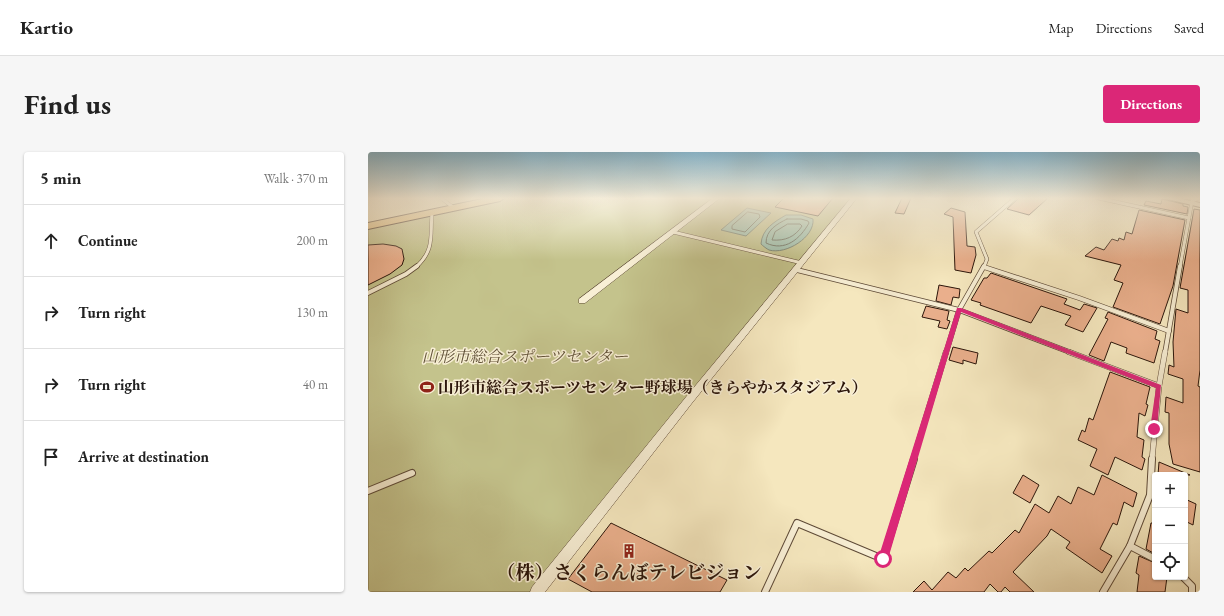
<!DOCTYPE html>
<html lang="en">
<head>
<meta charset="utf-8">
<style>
	body { margin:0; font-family:"EB Garamond","Noto Serif JP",serif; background:#f6f6f6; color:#222 }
	.controls { position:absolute; right:12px; bottom:12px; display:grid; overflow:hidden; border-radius:4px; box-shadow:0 1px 3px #0004 }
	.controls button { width:36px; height:36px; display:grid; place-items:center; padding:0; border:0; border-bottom:1px solid #e0e0e0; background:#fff; color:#222; font:20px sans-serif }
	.stop { position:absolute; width:12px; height:12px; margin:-9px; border:3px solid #db2777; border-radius:50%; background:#fff }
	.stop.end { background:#db2777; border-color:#fff; box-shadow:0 1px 4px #0008 }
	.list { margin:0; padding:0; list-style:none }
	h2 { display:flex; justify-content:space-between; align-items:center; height:52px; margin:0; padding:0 16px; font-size:17px }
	h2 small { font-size:13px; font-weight:400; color:#767676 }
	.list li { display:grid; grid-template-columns:26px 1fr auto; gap:12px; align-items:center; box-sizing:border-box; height:72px; padding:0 16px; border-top:1px solid #e0e0e0 }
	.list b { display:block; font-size:15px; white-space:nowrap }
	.list em { font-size:13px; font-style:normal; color:#767676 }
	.icon { flex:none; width:22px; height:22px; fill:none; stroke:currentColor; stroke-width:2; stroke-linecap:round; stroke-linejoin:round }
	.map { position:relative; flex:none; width:832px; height:440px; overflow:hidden; border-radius:4px }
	header { display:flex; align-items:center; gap:24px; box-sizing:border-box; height:56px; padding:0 20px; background:#fff; border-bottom:1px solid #e0e0e0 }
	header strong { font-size:19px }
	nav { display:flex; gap:22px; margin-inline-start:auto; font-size:14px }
	.intro { display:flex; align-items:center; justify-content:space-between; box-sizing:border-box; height:96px; padding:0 24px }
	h1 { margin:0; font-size:28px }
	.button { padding:10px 18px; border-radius:4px; background:#db2777; color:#fff; font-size:14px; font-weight:700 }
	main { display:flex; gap:24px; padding:0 24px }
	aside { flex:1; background:#fff; border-radius:4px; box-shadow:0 1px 3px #0004 }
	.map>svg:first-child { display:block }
</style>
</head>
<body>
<header>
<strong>Kartio</strong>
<nav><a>Map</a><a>Directions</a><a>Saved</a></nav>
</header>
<div class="intro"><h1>Find us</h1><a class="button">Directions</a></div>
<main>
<aside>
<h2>5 min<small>Walk · 370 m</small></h2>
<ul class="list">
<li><svg class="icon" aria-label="ahead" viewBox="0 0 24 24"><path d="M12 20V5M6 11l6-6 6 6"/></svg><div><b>Continue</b></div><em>200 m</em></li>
<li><svg class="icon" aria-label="right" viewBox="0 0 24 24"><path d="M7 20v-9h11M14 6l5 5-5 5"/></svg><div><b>Turn right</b></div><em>130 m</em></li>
<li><svg class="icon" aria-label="right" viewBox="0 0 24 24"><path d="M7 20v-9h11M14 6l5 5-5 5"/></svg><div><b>Turn right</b></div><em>40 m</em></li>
<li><svg class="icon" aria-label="arrive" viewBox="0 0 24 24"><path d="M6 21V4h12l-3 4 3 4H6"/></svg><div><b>Arrive at destination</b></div></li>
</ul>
</aside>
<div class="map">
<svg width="832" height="440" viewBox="0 0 832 440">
	<rect width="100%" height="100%" fill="#f5e7be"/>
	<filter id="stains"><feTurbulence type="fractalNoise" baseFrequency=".005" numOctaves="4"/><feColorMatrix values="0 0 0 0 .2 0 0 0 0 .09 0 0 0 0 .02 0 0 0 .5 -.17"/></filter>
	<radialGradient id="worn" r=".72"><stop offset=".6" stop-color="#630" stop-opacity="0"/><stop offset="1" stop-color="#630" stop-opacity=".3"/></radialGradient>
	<polygon fill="#c4c38c" stroke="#786c4b" points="132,46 486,46 169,440 0,440 0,76"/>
	<g fill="#9cc0af" stroke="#6f7c6d">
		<polygon points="379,56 403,61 378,84 353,78"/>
		<path d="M418,63H433L445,67C447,85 418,103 401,98C399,97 395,94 393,92C394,77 406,70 418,63Z"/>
	</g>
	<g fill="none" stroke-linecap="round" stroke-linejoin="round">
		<g stroke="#646a5c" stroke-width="1">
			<polygon points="380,60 391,62 392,65 377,80 364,77 364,74"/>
			<path d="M419,67H433L440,69L441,71C432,87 417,100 398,91C398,78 409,72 419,67Z"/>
			<path d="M420,72H432L434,74C427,85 417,89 404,88L407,80Z"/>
		</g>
	</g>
	<g fill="#eaaf8c" stroke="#2b150a">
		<polygon points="416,46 465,46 450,64 407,55"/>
		<polygon points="534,46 543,46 536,62 527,61"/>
		<polygon points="651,46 680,46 661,63 639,57"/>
		<polygon points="794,47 815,52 815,54 820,55 819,62 776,53 778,49 793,52"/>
		<polygon points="583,56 597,60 599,94 607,95 608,103 603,121 587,118 585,65 576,62"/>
		<polygon points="826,57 832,58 832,218 830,234 832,235 832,320 805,312 801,292 801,261 797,260 798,245 815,251 815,227 800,222 801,213 806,215 805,190 808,157 820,161 820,138 812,136"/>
		<polygon points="771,58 817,68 805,134 792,172 745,155 755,131 746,128 753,113 717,104 728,95 736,98 744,87 750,89 751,86 756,88 758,80 764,82"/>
		<polygon points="15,92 28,94 34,97 36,107 34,113 22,122 0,133 0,93"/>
		<polygon points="623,121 699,147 696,152 712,158 716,152 729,156 715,180 697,173 703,164 673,154 663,171 612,153 613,151 603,148 616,126 619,126"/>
		<polygon points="571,133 592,137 591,146 585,145 583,153 568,149"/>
		<polygon points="558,154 581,159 579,168 582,169 579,177 570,175 572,169 554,165"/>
		<polygon points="740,160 789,179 787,187 792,189 786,211 758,201 759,196 743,190 736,209 721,203 740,167 737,166"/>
		<polygon points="585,195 610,201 608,212 595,208 595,212 581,208"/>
		<polygon points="742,220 782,235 778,252 780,253 777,264 771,261 769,285 776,288 774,305 777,307 774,318 747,305 740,323 722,314 729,297 710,288 714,278 717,280 721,266 725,268"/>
		<polygon points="791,310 822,323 790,323"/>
		<polygon points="655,323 671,333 662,351 645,341"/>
		<polygon points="734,323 769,341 765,355 756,350 749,373 745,371 732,397 744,404 734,421 698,396 702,390 683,377 679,384 645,420 666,440 642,440 637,435 633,440 630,440 622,432 616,440 545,440 556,429 564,438 580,420 588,426 597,416 600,419 621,399 624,401 647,378 651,381 667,352 681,361 690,344 703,352 710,335 726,343"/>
		<polygon points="817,347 828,352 825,373 817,369"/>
		<polygon points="243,371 359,428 352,440 224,440 200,427"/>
		<polygon points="783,371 787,371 787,402 778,397"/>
		<polygon points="771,404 787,411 787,425 799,425 797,440 769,440 771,423 768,421"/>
	</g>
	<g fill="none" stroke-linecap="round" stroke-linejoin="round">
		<defs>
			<g id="lane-far3">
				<polyline points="73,46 86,56"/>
				<polyline points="730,46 821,66"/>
				<polyline points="305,80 434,111"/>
				<path d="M48,115C67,98 62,84 64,61"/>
				<polyline points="616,115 619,107 608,80 647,46"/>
				<polyline points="812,115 824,49 831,46"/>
			</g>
			<g id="lane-far2">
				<polyline points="616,115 711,146 801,179"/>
				<polyline points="429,118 591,158 704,201"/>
				<polyline points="0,141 38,122 49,114"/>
				<polyline points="578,201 591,158 616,114"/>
				<polyline points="797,201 812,114"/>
			</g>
			<g id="lane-far1">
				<polyline points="701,200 791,234"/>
				<polyline points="545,308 578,200"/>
				<polyline points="784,308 791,234 797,200"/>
			</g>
			<g id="lane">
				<polyline points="0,339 44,321"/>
				<polyline points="762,394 787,407"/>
				<polyline points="815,425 824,434 824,440"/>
				<polyline points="397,440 429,371 515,407 546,307"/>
				<polyline points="735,440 762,394 782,343 784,307"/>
			</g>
			<g id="street">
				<polygon points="345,46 352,46 217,151 211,151 211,147"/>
				<polygon points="483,46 489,46 324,251 177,440 162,440 164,435 318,245"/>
			</g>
			<polygon id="secondary" points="795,46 810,46 832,51 832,55"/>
			<polygon id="primary" points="119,46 136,46 132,49 0,77 0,71"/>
		</defs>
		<use href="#lane-far3" stroke="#5e4a37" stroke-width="4"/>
		<use href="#lane-far2" stroke="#5e4a37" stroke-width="5.5"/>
		<use href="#lane-far1" stroke="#5e4a37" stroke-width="6"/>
		<use href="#lane" stroke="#5e4a37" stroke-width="8"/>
		<use href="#street" stroke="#5e4a37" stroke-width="1"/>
		<use href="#secondary" stroke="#2b150a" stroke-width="2"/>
		<use href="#primary" stroke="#2b150a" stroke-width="2"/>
		<use href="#lane-far3" stroke="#f8efd5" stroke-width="3"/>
		<use href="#lane-far2" stroke="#f8efd5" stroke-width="4"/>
		<use href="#lane-far1" stroke="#f8efd5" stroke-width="5"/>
		<use href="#lane" stroke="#f8efd5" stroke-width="6"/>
		<use href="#street" fill="#f8efd5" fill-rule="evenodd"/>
		<use href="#secondary" fill="#f8efd5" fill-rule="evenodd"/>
		<use href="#primary" fill="#eac47f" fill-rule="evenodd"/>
	</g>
	<linearGradient id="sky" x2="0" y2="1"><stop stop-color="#89b9d1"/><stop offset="0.43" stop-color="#faf4e2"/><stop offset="1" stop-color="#faf4e2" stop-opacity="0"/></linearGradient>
	<rect width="832" height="108" fill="url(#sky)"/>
	<polygon fill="#db2777" points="589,156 593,156 793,233 789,277 786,280 782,277 788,236 593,160 520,407 518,410 515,412 512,410 510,407"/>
	<defs>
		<symbol id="stadium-bare" viewBox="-9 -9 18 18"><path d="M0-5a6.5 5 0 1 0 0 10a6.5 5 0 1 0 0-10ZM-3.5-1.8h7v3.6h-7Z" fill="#8f2418" stroke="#f8efd5" stroke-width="2.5" paint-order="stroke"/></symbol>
		<symbol id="building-bare" viewBox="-9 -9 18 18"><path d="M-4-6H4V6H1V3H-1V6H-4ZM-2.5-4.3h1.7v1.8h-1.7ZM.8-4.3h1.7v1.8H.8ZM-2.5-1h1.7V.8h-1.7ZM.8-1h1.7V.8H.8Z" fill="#8f2418" stroke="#f8efd5" stroke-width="2.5" paint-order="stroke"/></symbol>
	</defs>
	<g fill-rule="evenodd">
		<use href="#stadium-bare" x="49" y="225" width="20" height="20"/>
		<use href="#building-bare" x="251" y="389" width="20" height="20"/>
	</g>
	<g text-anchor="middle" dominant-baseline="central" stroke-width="3" stroke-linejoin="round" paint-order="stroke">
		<g font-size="16" font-style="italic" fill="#615238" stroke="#f8efd5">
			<text x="157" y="204">山形市総合スポーツセンター</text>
		</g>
		<g font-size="16" font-weight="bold" fill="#2b150a" stroke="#f8efd5" text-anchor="start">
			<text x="70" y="235">山形市総合スポーツセンター野球場（きらやかスタジアム）</text>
		</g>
		<g font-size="19" font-weight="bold" fill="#2b150a" stroke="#f8efd5">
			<text x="261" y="420">（株）さくらんぼテレビジョン</text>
		</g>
	</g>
	<rect width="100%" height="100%" filter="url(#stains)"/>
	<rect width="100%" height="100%" fill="url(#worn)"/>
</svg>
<div class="controls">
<button>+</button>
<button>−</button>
<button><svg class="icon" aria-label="locate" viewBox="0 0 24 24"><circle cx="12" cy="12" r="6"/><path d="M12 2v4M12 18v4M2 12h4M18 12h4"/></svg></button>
</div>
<div class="stop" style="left:515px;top:407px"></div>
<div class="stop end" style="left:786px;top:277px"></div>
</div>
</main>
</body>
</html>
